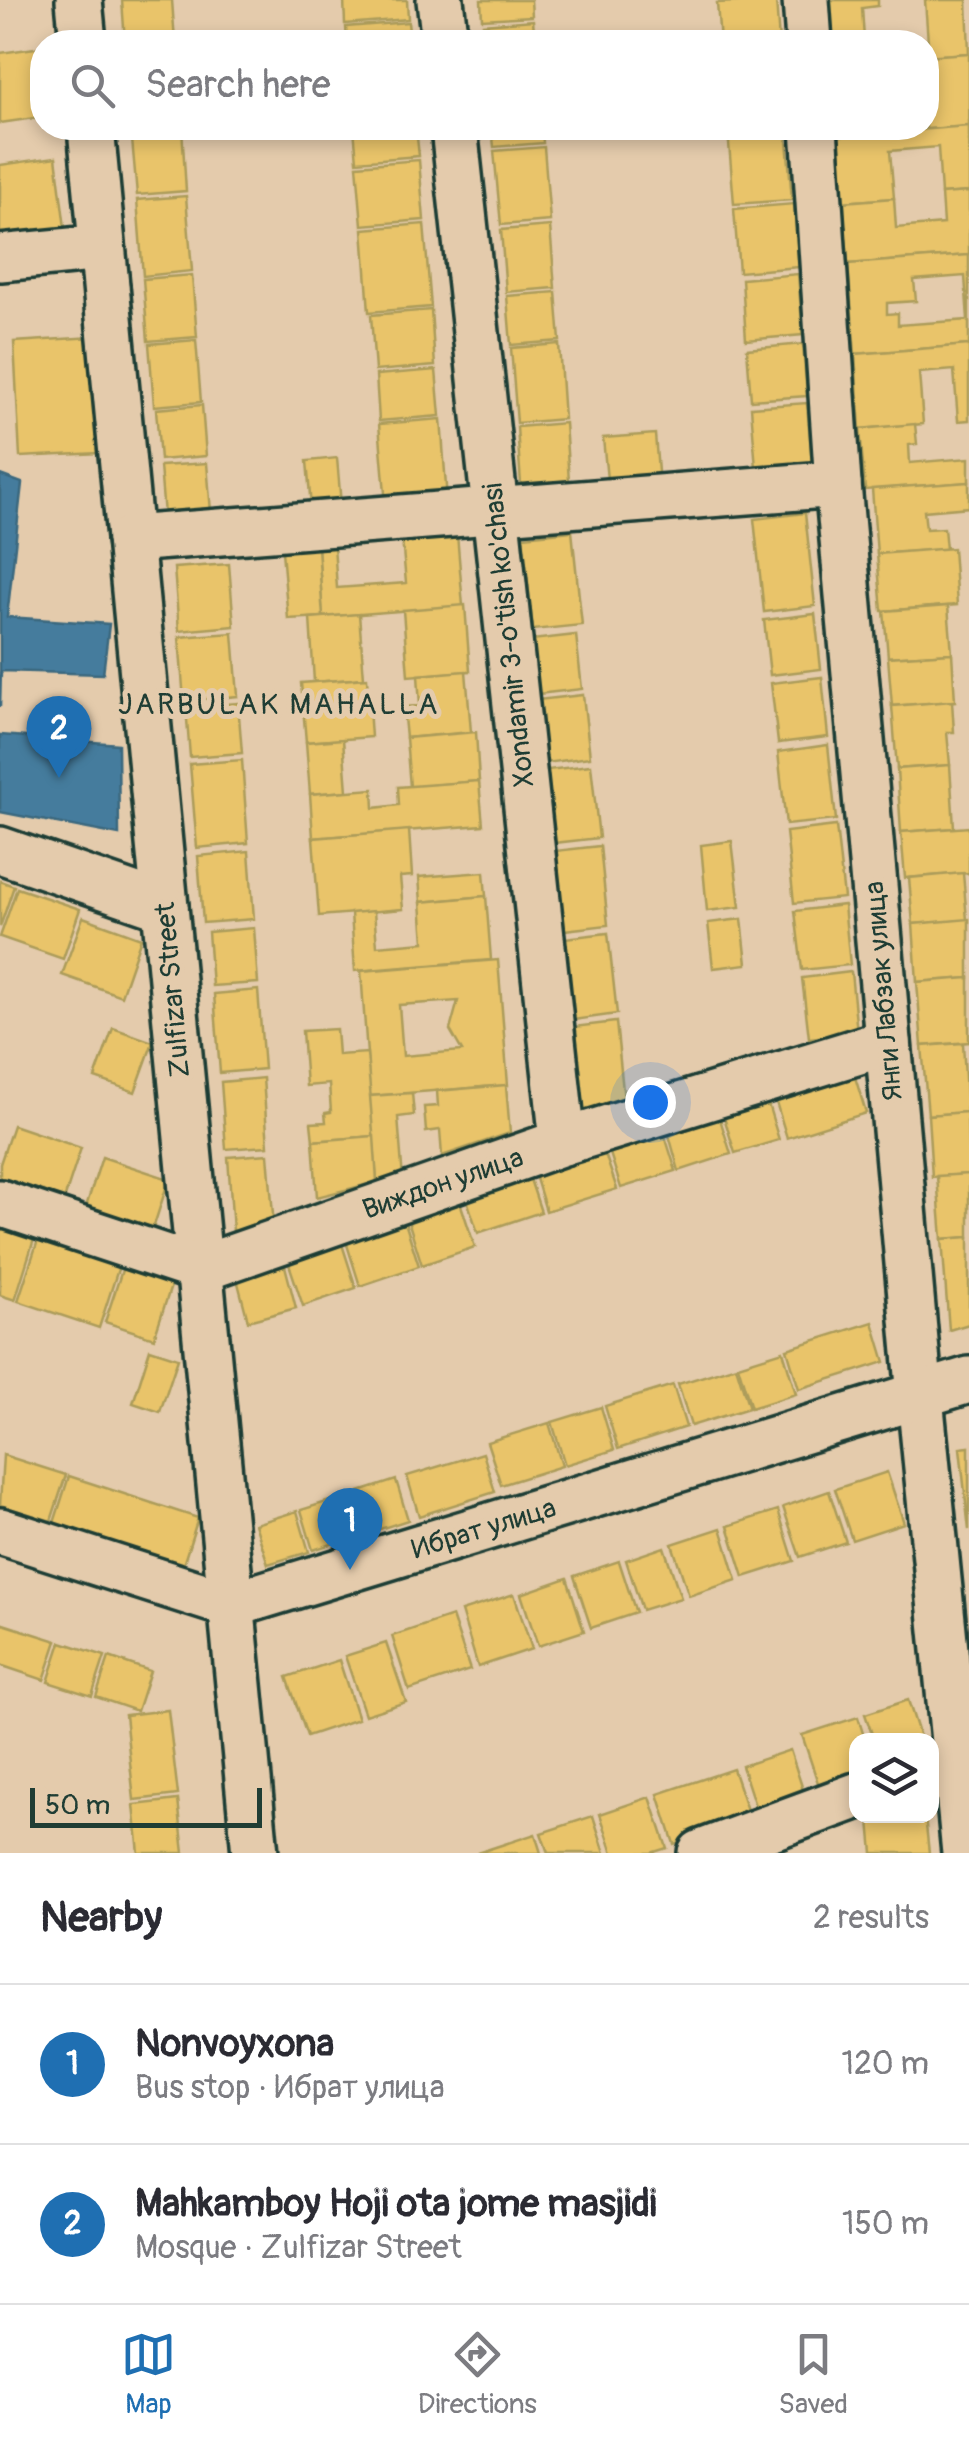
<!DOCTYPE html>
<html lang="en">
<head>
<meta charset="utf-8">
<style>
	body { margin:0; font-family:Pangolin,sans-serif; background:#f7f7f7; color:#2b2b33 }
	.controls { position:absolute; right:30px; bottom:30px; display:grid; overflow:hidden; border-radius:20px; box-shadow:0 5px 15px #0003 }
	.controls button { width:90px; height:90px; display:grid; place-items:center; padding:0; border:0; border-bottom:2px solid #e1e1e2; background:#fff; color:#2b2b33; font:50px sans-serif }
	.scale { position:absolute; left:30px; bottom:25px; width:232px; box-sizing:border-box; padding-left:10px; border:5px solid #1f3d34; border-top:0; font-size:28px; line-height:35px; white-space:nowrap; color:#1f3d34; -webkit-text-stroke:8px #e4cbac; paint-order:stroke }
	.you { position:absolute; left:650px; top:1102px; width:35px; height:35px; margin:-25px; border:8px solid #fff; border-radius:50%; background:#1a73e8; box-shadow:0 0 0 15px #1a73e833 }
	.badge { display:grid; place-items:center; width:65px; height:65px; border-radius:50%; background:#1f6fb2; color:#fff; font-size:32px; font-weight:700 }
	.pin { position:absolute; translate:-50% -82px; filter:drop-shadow(0 2px 5px #0008) }
	.pin::after { content:''; position:absolute; top:52px; width:35px; height:30px; background:inherit; clip-path:polygon(0 0,100% 0,50% 100%) }
	.list { margin:0; padding:0; list-style:none }
	h2 { display:flex; justify-content:space-between; align-items:center; height:130px; margin:0; padding:0 40px; font-size:42px }
	h2 small { font-size:32px; font-weight:400; color:#7c7c81 }
	.list li { display:grid; grid-template-columns:65px 1fr auto; gap:30px; align-items:center; box-sizing:border-box; height:160px; padding:0 40px; border-top:2px solid #e1e1e2 }
	.list b { display:block; font-size:38px; white-space:nowrap }
	.list p { margin:0; font-size:32px; white-space:nowrap; color:#7c7c81 }
	.list em { font-size:32px; font-style:normal; color:#7c7c81 }
	.icon { flex:none; width:55px; height:55px; fill:none; stroke:currentColor; stroke-width:2; stroke-linecap:round; stroke-linejoin:round }
	.map { position:relative; flex:none; width:969px; height:1853px; overflow:hidden }
	.search { position:absolute; background:#fff; box-shadow:0 5px 15px #0003; left:30px; right:30px; top:30px; height:110px; display:flex; align-items:center; gap:25px; box-sizing:border-box; padding:0 35px; border-radius:40px; color:#7c7c81; font-size:38px }
	.sheet { height:450px; background:#fff }
	nav { display:flex; justify-content:space-around; align-items:center; box-sizing:border-box; height:140px; border-top:2px solid #e1e1e2; background:#fff; font-size:28px; color:#7c7c81 }
	nav a { display:grid; justify-items:center; gap:5px }
	nav .on { color:#1f6fb2 }
	.map>svg:first-child { display:block }
</style>
</head>
<body>
<div class="map">
<svg width="969" height="1853" viewBox="0 0 969 1853">
	<rect width="100%" height="100%" fill="#e4cbac"/>
	<filter id="ink" filterUnits="userSpaceOnUse"><feTurbulence type="fractalNoise" baseFrequency=".01" numOctaves="2"/><feDisplacementMap in="SourceGraphic" scale="20" xChannelSelector="R" yChannelSelector="G"/><feConvolveMatrix kernelMatrix="1 2 1 2 8 2 1 2 1" color-interpolation-filters="sRGB"/></filter>
	<g filter="url(#ink)">
		<g fill="#e9c46a" stroke="#ac9c5a" stroke-width="2.5" fill-rule="evenodd">
			<polygon points="122,0 172,0 175,42 125,42"/>
			<polygon points="344,0 407,0 408,19 345,24"/>
			<polygon points="481,0 531,0 532,16 482,19"/>
			<polygon points="776,0 779,42 720,42 717,3"/>
			<polygon points="823,0 878,0 878,6 862,8 864,39 880,37 881,42 826,42"/>
			<polygon points="925,0 967,0 969,53 929,56"/>
			<polygon points="533,20 535,42 485,42 483,24"/>
			<polygon points="408,22 410,42 347,42 346,27"/>
			<polygon points="42,47 42,117 0,123 0,53"/>
			<polygon points="969,53 969,126 914,130 913,128 926,128 926,56"/>
			<polygon points="969,126 969,192 941,194 938,147 890,151 894,198 843,202 838,136"/>
			<polygon points="131,128 182,128 186,191 137,195"/>
			<polygon points="354,128 416,128 419,156 357,161"/>
			<polygon points="492,128 542,128 543,143 494,147"/>
			<polygon points="786,128 792,200 734,204 728,131"/>
			<polygon points="830,128 867,128 867,134 830,137"/>
			<polygon points="544,147 550,221 501,225 494,151"/>
			<polygon points="56,157 65,228 0,237 0,165"/>
			<polygon points="419,160 424,220 362,225 357,165"/>
			<polygon points="969,192 969,255 848,264 843,202 894,198 896,228 943,224 941,194"/>
			<polygon points="186,196 192,271 143,276 137,200"/>
			<polygon points="794,204 799,267 739,272 734,209"/>
			<polygon points="424,224 431,307 369,312 363,229"/>
			<polygon points="550,226 555,288 506,292 501,230"/>
			<path d="M969,255V345L855,354L848,264ZM965,276L968,320L898,325V313L887,314V303L916,301L914,280Z"/>
			<polygon points="798,274 803,335 746,340 742,279"/>
			<polygon points="192,275 197,337 148,341 143,279"/>
			<polygon points="556,292 560,341 511,345 507,296"/>
			<polygon points="431,310 435,366 375,371 371,315"/>
			<polygon points="93,337 100,453 20,457 14,342"/>
			<polygon points="196,340 201,402 154,406 149,344"/>
			<polygon points="559,344 564,419 517,423 511,348"/>
			<polygon points="803,344 807,396 751,400 747,349"/>
			<polygon points="969,345 969,420 958,421 954,370 919,373 923,424 860,429 855,354"/>
			<polygon points="436,370 440,416 379,421 376,375"/>
			<polygon points="807,403 813,475 757,480 751,407"/>
			<polygon points="202,405 206,456 160,460 156,409"/>
			<polygon points="441,419 447,500 386,505 379,424"/>
			<polygon points="565,423 570,495 522,499 517,427"/>
			<polygon points="915,424 917,444 909,445 910,463 969,458 969,482 865,490 860,429"/>
			<polygon points="655,434 659,485 608,490 603,438"/>
			<polygon points="337,458 342,517 312,519 307,461"/>
			<polygon points="207,463 212,524 165,528 160,466"/>
			<polygon points="969,482 969,507 924,511 926,529 944,528 946,549 877,554 872,489"/>
			<polygon points="805,513 815,606 764,612 754,519"/>
			<polygon points="572,531 582,625 533,630 523,536"/>
			<polygon points="457,534 463,606 323,617 318,546 334,545 337,588 406,583 402,539"/>
			<polygon points="318,548 323,617 288,619 282,551"/>
			<polygon points="953,548 957,605 882,611 877,554"/>
			<polygon points="229,564 234,626 179,631 174,568"/>
			<polygon points="465,605 470,671 408,676 403,610"/>
			<polygon points="948,606 952,653 888,657 884,611"/>
			<polygon points="359,614 364,678 314,682 310,618"/>
			<polygon points="815,614 821,669 770,675 764,620"/>
			<polygon points="233,633 238,696 184,701 179,637"/>
			<polygon points="576,635 582,689 537,694 531,640"/>
			<polygon points="952,653 955,701 892,706 888,657"/>
			<polygon points="466,671 471,732 406,738 403,707 420,706 418,675"/>
			<polygon points="822,677 828,737 778,743 771,683"/>
			<polygon points="367,678 371,737 306,742 301,683"/>
			<polygon points="583,695 590,757 545,763 537,700"/>
			<polygon points="952,701 954,732 947,732 950,765 897,769 892,706"/>
			<polygon points="238,703 242,753 190,757 186,707"/>
			<polygon points="476,732 479,781 410,787 406,738"/>
			<polygon points="343,739 347,791 310,794 306,742"/>
			<polygon points="828,745 836,820 786,825 778,752"/>
			<polygon points="242,760 248,843 197,848 190,764"/>
			<polygon points="591,765 599,838 554,843 547,770"/>
			<polygon points="950,765 954,828 901,832 897,769"/>
			<polygon points="479,781 483,825 313,838 310,794 373,789 374,808 399,805 398,787"/>
			<polygon points="836,826 844,898 794,903 786,832"/>
			<polygon points="969,827 969,873 905,878 901,832"/>
			<polygon points="409,830 412,876 400,877 403,909 319,916 313,838"/>
			<polygon points="732,841 740,907 707,911 701,845"/>
			<polygon points="600,846 608,925 564,930 555,851"/>
			<polygon points="249,851 254,919 203,923 198,856"/>
			<polygon points="484,872 486,896 421,902 419,877"/>
			<polygon points="963,873 967,920 913,924 909,878"/>
			<polygon points="0,881 14,886 0,927"/>
			<polygon points="17,888 80,909 63,959 0,937"/>
			<polygon points="486,896 491,960 355,971 351,913 374,911 377,946 424,942 421,902"/>
			<polygon points="844,905 850,965 802,970 795,911"/>
			<polygon points="83,917 141,938 121,996 62,975"/>
			<polygon points="742,919 747,964 713,968 708,923"/>
			<polygon points="969,919 969,978 917,982 913,924"/>
			<polygon points="254,928 258,983 212,986 208,932"/>
			<polygon points="608,933 617,1014 573,1020 564,938"/>
			<path d="M498,960L508,1085L370,1096L361,971ZM458,1001L450,1030L462,1051L403,1056L399,1005Z"/>
			<polygon points="851,972 857,1033 809,1038 802,978"/>
			<polygon points="969,978 969,1042 922,1046 917,982"/>
			<polygon points="258,990 264,1069 220,1073 214,994"/>
			<polygon points="616,1022 625,1110 583,1115 573,1027"/>
			<polygon points="113,1028 153,1042 135,1092 95,1078"/>
			<polygon points="336,1029 338,1055 367,1053 374,1136 313,1141 311,1123 326,1122 325,1113 331,1112 329,1084 306,1086 302,1031"/>
			<polygon points="963,1043 967,1112 928,1115 922,1046"/>
			<polygon points="855,1077 866,1113 787,1138 776,1102"/>
			<polygon points="263,1078 268,1146 226,1149 221,1082"/>
			<polygon points="506,1085 510,1133 442,1156 440,1130 426,1132 424,1107 438,1106 437,1091"/>
			<polygon points="412,1093 414,1115 398,1117 403,1180 377,1182 370,1096"/>
			<polygon points="768,1104 779,1140 735,1153 724,1117"/>
			<polygon points="967,1112 969,1174 932,1177 928,1115"/>
			<polygon points="720,1119 731,1154 679,1171 669,1135"/>
			<polygon points="13,1125 81,1148 62,1206 0,1186 0,1164"/>
			<polygon points="374,1136 377,1182 317,1197 313,1141"/>
			<polygon points="665,1136 676,1171 621,1188 610,1153"/>
			<polygon points="268,1154 274,1227 233,1231 228,1157"/>
			<polygon points="605,1154 617,1189 546,1211 535,1175"/>
			<polygon points="102,1157 169,1179 151,1235 84,1213"/>
			<polygon points="526,1167 541,1212 478,1233 463,1188"/>
			<polygon points="969,1174 969,1237 942,1239 937,1176"/>
			<polygon points="459,1199 475,1247 422,1265 407,1217"/>
			<polygon points="404,1219 419,1266 360,1286 345,1238"/>
			<polygon points="0,1225 35,1236 15,1300 0,1295"/>
			<polygon points="39,1237 120,1263 99,1328 18,1301"/>
			<polygon points="969,1237 969,1324 949,1330 942,1239"/>
			<polygon points="341,1241 356,1288 303,1306 287,1258"/>
			<polygon points="124,1264 173,1280 154,1338 105,1322"/>
			<polygon points="285,1266 296,1308 248,1321 237,1279"/>
			<polygon points="873,1322 885,1362 799,1389 787,1349"/>
			<polygon points="150,1349 178,1358 160,1412 133,1403"/>
			<polygon points="783,1351 796,1394 751,1408 738,1365"/>
			<polygon points="736,1366 749,1408 691,1426 678,1384"/>
			<polygon points="673,1385 686,1427 618,1449 605,1406"/>
			<polygon points="601,1407 614,1450 565,1465 552,1422"/>
			<polygon points="549,1423 562,1466 501,1485 487,1442"/>
			<polygon points="969,1447 969,1530 960,1448"/>
			<polygon points="483,1453 495,1492 419,1516 407,1476"/>
			<polygon points="3,1455 66,1475 51,1521 0,1505"/>
			<polygon points="887,1472 904,1523 852,1540 835,1489"/>
			<polygon points="69,1476 198,1518 183,1565 54,1523"/>
			<polygon points="396,1480 408,1520 371,1532 359,1492"/>
			<polygon points="829,1491 846,1542 800,1557 783,1507"/>
			<polygon points="355,1493 367,1533 313,1550 301,1510"/>
			<polygon points="778,1510 794,1561 744,1577 728,1526"/>
			<polygon points="297,1511 309,1552 268,1564 255,1524"/>
			<polygon points="721,1528 737,1580 689,1596 672,1544"/>
			<polygon points="664,1547 681,1598 642,1610 626,1560"/>
			<polygon points="619,1561 636,1613 591,1628 574,1576"/>
			<polygon points="567,1578 584,1631 538,1646 521,1594"/>
			<polygon points="514,1594 532,1649 478,1667 461,1611"/>
			<polygon points="452,1616 470,1670 409,1690 392,1636"/>
			<polygon points="0,1623 57,1641 44,1680 0,1665"/>
			<polygon points="61,1642 105,1656 92,1696 48,1682"/>
			<polygon points="386,1643 406,1702 365,1715 345,1656"/>
			<polygon points="109,1657 150,1671 137,1711 96,1697"/>
			<polygon points="339,1660 358,1719 307,1736 287,1677"/>
			<polygon points="908,1700 921,1740 874,1740 865,1714"/>
			<polygon points="168,1710 178,1795 134,1800 125,1715"/>
			<polygon points="858,1717 865,1740 856,1740 856,1780 821,1792 802,1735"/>
			<polygon points="790,1750 807,1802 759,1818 742,1766"/>
			<polygon points="733,1769 750,1819 674,1844 658,1794"/>
			<polygon points="650,1797 667,1848 651,1853 613,1853 600,1814"/>
			<polygon points="178,1800 184,1853 139,1853 134,1805"/>
			<polygon points="593,1816 605,1853 548,1853 541,1833"/>
			<polygon points="908,1816 925,1816 929,1853 873,1853 870,1820"/>
			<polygon points="535,1834 541,1853 477,1853"/>
		</g>
		<g fill="#457b9d" stroke="#3a687e" stroke-width="2.5">
			<polygon points="0,475 22,483 7,617 109,624 103,674 1,671 0,707"/>
			<polygon points="0,735 118,744 119,835 0,812"/>
		</g>
		<g fill="none" stroke-linecap="round" stroke-linejoin="round">
			<defs>
				<g id="minor">
					<polyline points="79,0 83,42"/>
					<polyline points="440,0 445,42"/>
					<polyline points="806,0 809,42"/>
					<polyline points="91,128 255,1853"/>
					<polyline points="454,128 563,1142"/>
					<polyline points="814,128 838,484 920,1397 965,1853"/>
					<polyline points="0,258 102,248"/>
					<polyline points="130,539 838,484"/>
					<polyline points="0,850 165,907"/>
					<polyline points="0,1203 200,1269 563,1142 888,1042"/>
					<polyline points="0,1531 231,1605 969,1380"/>
					<polyline points="701,1853 856,1796"/>
				</g>
			</defs>
			<use href="#minor" stroke="#1f3d34" stroke-width="52"/>
			<use href="#minor" stroke="#e4cbac" stroke-width="45"/>
		</g>
	</g>
	<g text-anchor="middle" dominant-baseline="central" stroke-width="10" stroke-linejoin="round" paint-order="stroke">
		<g font-size="28" fill="#1f3d34" stroke="#e4cbac">
			<text transform="translate(509 635) rotate(-96)">Xondamir 3-o'tish ko'chasi</text>
			<text transform="translate(173 990) rotate(-95)">Zulfizar Street</text>
			<text transform="translate(884 991) rotate(-95)">Янги Лабзак улица</text>
			<text transform="translate(443 1184) rotate(-19)">Виждон улица</text>
			<text transform="translate(484 1529) rotate(-17)">Ибрат улица</text>
		</g>
		<g font-size="30" letter-spacing="2.5" fill="#1f3d34" stroke="#e4cbac">
			<text x="279" y="704">JARBULAK MAHALLA</text>
		</g>
	</g>
</svg>
<div class="controls">
<button><svg class="icon" aria-label="layers" viewBox="0 0 24 24"><path d="M12 4l9 5-9 5-9-5zM3 14l9 5 9-5"/></svg></button>
</div>
<div class="scale">50 m</div>
<div class="you"></div>
<div class="pin badge" style="left:350px;top:1570px">1</div>
<div class="pin badge" style="left:59px;top:778px">2</div>
<div class="search"><svg class="icon" aria-label="search" viewBox="0 0 24 24"><circle cx="10" cy="10" r="6"/><path d="M15 15l6 6"/></svg>Search here</div>
</div>
<section class="sheet">
<h2>Nearby<small>2 results</small></h2>
<ul class="list">
<li><span class="badge">1</span><div><b>Nonvoyxona</b><p>Bus stop · Ибрат улица</p></div><em>120 m</em></li>
<li><span class="badge">2</span><div><b>Mahkamboy Hoji ota jome masjidi</b><p>Mosque · Zulfizar Street</p></div><em>150 m</em></li>
</ul>
</section>
<nav>
<a class="on"><svg class="icon" aria-label="map" viewBox="0 0 24 24"><path d="M3 6l6-2 6 2 6-2v14l-6 2-6-2-6 2zM9 4v14M15 6v14"/></svg>Map</a>
<a><svg class="icon" aria-label="directions" viewBox="0 0 24 24"><path d="M12 3l9 9-9 9-9-9zM9 14v-3h6M13 9l2 2-2 2"/></svg>Directions</a>
<a><svg class="icon" aria-label="saved" viewBox="0 0 24 24"><path d="M7 4h10v16l-5-4-5 4z"/></svg>Saved</a>
</nav>
</body>
</html>
